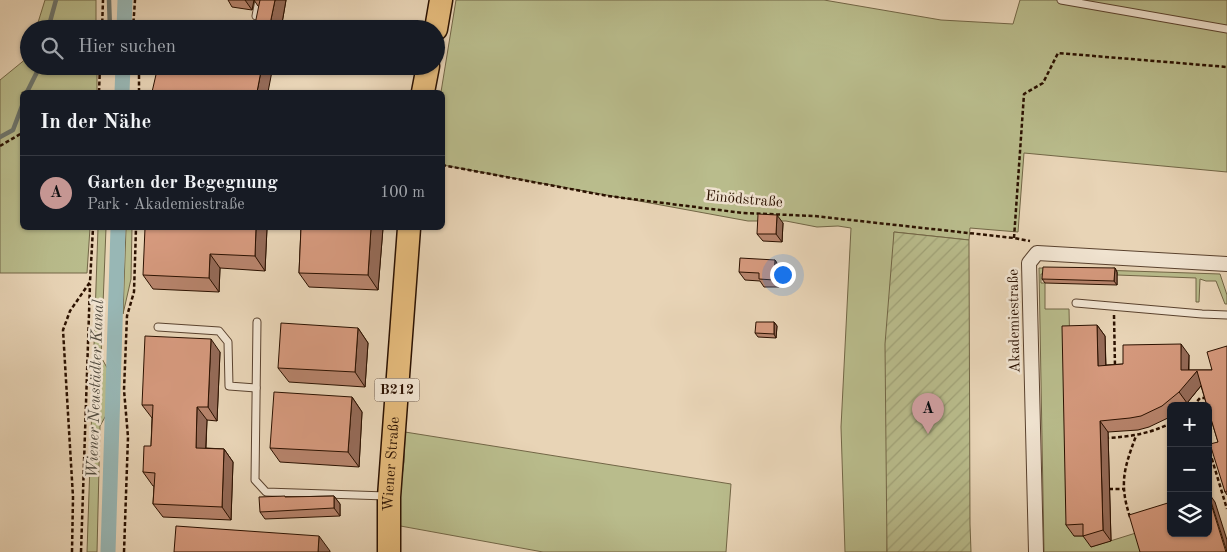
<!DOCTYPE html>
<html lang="de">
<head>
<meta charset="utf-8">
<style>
	body { margin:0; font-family:"Old Standard TT",serif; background:#242831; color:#f1f3f6 }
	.controls { position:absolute; right:15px; bottom:15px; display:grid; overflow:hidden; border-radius:8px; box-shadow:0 1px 4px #0004 }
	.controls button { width:45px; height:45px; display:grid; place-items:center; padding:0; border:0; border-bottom:1px solid #363941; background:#171b24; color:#f1f3f6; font:25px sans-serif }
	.you { position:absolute; left:782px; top:274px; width:18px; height:18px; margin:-12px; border:4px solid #fff; border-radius:50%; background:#1a73e8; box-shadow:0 0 0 8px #1a73e833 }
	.badge { display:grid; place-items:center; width:32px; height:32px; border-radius:50%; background:#c59692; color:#111; font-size:16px; font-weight:700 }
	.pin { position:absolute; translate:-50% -41px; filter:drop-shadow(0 1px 2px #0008) }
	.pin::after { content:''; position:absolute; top:26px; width:18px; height:15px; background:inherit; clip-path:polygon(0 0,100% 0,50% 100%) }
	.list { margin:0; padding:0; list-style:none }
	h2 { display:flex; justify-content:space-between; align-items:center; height:65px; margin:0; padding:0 20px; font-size:21px }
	h2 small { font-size:16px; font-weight:400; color:#9ea1a6 }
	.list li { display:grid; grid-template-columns:32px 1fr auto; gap:15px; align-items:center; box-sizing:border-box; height:75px; padding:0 20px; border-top:1px solid #363941 }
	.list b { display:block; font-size:19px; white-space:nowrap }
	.list p { margin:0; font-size:16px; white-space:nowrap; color:#9ea1a6 }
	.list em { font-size:16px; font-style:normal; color:#9ea1a6 }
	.icon { flex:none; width:28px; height:28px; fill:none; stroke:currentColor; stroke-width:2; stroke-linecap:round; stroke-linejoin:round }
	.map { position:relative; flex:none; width:1227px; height:552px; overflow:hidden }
	.search { position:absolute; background:#171b24; box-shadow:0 1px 4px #0004; left:20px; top:20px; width:425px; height:55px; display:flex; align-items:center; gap:12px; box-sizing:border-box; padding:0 18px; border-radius:28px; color:#9ea1a6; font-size:19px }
	.panel { position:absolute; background:#171b24; box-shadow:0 1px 4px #0004; left:20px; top:90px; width:425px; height:140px; border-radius:8px }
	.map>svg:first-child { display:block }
</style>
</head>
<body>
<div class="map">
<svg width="1227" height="552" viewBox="0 0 1227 552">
	<defs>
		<pattern id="garden-furrows" width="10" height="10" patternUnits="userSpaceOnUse" patternTransform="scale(1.25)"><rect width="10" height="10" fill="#b9bc8c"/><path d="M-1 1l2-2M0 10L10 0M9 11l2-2" fill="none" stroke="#9fa177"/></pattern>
	</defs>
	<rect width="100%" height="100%" fill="#e8d4b6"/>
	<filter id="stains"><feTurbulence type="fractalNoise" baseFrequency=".004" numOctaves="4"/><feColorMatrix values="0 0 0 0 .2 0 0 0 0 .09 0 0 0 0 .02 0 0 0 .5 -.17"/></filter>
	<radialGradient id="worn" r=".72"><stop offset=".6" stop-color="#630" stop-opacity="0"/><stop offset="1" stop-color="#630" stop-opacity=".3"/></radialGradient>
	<g fill="#b9bc8c" stroke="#726646">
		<polygon points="45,0 96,0 96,29 36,29"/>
		<polygon points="456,0 824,0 941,20 1013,24 1020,0 1227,0 1227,172 1024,153 1018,232 970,228 969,240 894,232 887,552 845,552 841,427 851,228 838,226 817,227 786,221 748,221 443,165 442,92 441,92"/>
		<polygon points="29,53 29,66 97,66 97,92 22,92 22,228 90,228 87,273 0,273 0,80 27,58"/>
		<polygon points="98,228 106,228 101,357 110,373 109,410 100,426 97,552 87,552"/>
		<polygon points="126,228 132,228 131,279 123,314"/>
		<polygon points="1039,268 1220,274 1227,295 1227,304 1225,304 1216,281 1206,281 1200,279 1199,302 1196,302 1196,278 1117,275 1117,273 1041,274 1041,283 1045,283 1045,309 1069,309 1074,536 1091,536 1091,547 1139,532 1145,552 1044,552"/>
		<polygon points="405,432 731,484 726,552 543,552 395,525 404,462"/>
	</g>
	<polygon fill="url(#garden-furrows)" stroke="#726646" points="894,232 969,240 970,524 971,552 887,552 885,344"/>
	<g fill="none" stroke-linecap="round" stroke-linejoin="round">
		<g stroke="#6c756d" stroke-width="4.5">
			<polyline points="109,0 110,29"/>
			<polyline points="48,29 56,0"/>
			<polyline points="27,92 40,66"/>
			<polyline points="0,137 13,130 22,106"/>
		</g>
		<g stroke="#98b7b5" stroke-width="15">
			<polyline points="124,29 125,0"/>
			<polyline points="122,92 123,66"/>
			<polyline points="108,552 118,228"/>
		</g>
		<defs>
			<g id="lane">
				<polyline points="1061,0 1227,29"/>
				<polyline points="256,16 259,0"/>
				<polyline points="1076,303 1202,314 1227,315"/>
				<polyline points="257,322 255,480 266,492 386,496"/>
				<polyline points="158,327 219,331 228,342 229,386 256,388"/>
			</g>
			<polyline id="street" points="1036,552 1029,263 1037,253 1227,264"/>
			<g id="primary">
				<polyline points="436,29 441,0"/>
				<polyline points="423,92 428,66"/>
				<path id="s1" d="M389,552V497L409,228"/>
			</g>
		</defs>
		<use href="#lane" stroke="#5a422e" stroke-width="9"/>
		<use href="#street" stroke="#5a422e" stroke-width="16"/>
		<use href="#primary" stroke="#2b1100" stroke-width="25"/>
		<g stroke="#2b1100" stroke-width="2.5" stroke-dasharray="4 2.5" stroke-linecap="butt">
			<polyline points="102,29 103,0"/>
			<polyline points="133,29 135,0"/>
			<polyline points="99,92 100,66"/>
			<polyline points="139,92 139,66"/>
			<polyline points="0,146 22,133"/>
			<polyline points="442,165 608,196 743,213 814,216 1014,238 1030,241"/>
			<polyline points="1014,238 1024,94 1043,83 1058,53 1227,67"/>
			<polyline points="1114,315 1115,367"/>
			<polyline points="1193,406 1200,398 1208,398"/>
			<path d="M1105,438C1129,437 1149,434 1171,423"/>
			<polyline points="1208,446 1227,509"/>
			<polyline points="1109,489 1123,489"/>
			<path d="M1130,517C1119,484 1124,468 1136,436"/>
			<polyline points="72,552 73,497 63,330 70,311 90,282 93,228"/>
			<polyline points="81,552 90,284"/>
			<polyline points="124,552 128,437 124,390 127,316 134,292 136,228"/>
		</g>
		<use href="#lane" stroke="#f0e3d0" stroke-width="7"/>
		<use href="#street" stroke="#f0e3d0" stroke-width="14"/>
		<use href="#primary" stroke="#e4ba7b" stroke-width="22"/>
	</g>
	<g fill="#b7846c" stroke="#2b1100">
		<polygon points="228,0 254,0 252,10 232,7"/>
		<polygon points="254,0 286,0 281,29 258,6"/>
		<polygon points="783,223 782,242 763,241 757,234"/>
		<polygon points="267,228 265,271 220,268 219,292 153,289 143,275"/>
		<polygon points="301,228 383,228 378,290 309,287 299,273"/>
		<polygon points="775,260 780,268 779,287 764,287 760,281 745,280 739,272"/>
		<polygon points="1115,268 1117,272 1117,285 1045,283 1042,279"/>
		<polygon points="774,322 777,326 776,338 758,337 755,333"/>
		<polygon points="1097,325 1105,336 1106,365 1123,364 1189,355 1189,370 1212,370 1227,346 1227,495 1225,492 1218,442 1201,386 1187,403 1184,406 1171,406 1171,416 1170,417 1149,427 1138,430 1108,432 1111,541 1091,547 1083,536 1074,536 1066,525"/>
		<polygon points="358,328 368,343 365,387 289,382 278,368"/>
		<polygon points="220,352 217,421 207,420 206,448 224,449 233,462 231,520 163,517 153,504 154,486 153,486 143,472 151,446 152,418 142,405"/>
		<polygon points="352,397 362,412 359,467 280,462 270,448"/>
		<polygon points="334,496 340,504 340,516 265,519 260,512 286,497"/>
	</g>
	<g fill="#956b58" stroke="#2b1100">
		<polygon points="245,0 254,0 252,10"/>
		<polygon points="275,0 286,0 281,29 269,29"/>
		<polygon points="262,66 273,66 268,92 257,92"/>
		<polygon points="777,215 783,223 782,242 776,234"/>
		<polygon points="256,228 267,228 265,271 255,256"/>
		<polygon points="371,228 383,228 378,290 368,275"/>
		<polygon points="210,254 220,268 219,292 209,278"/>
		<polygon points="775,260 780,268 779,287 774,280"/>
		<polygon points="1115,268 1117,272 1117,285 1114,281"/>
		<polygon points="774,322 777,326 776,338 774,334"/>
		<polygon points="1097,325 1105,336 1106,377 1098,366"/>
		<polygon points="358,328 368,343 365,387 355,372"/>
		<polygon points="211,339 220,352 217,421 208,407"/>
		<polygon points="1181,344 1189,355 1188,381 1197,371 1204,382 1187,403 1179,392"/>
		<polygon points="352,397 362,412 359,467 348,452"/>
		<polygon points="197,407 207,420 205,461 196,448"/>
		<polygon points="1100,421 1108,432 1111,541 1103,530"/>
		<polygon points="224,449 233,462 231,520 222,507"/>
		<polygon points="1208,492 1215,502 1227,540 1227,552"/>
		<polygon points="334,496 340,504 340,516 334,508"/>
		<polygon points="319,536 330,551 330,552 318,552"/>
	</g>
	<g fill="#d5997d" stroke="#2b1100">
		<polygon points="260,0 275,0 269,29 254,29"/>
		<polygon points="158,66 198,66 234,74 236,66 247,67 247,66 262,66 257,92 152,92"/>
		<polygon points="758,214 777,215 776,234 757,234"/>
		<polygon points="145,228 256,228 255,256 210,254 209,278 143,275"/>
		<polygon points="301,228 371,228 368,275 299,273"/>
		<polygon points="740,258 775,260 774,280 759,279 759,273 739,272"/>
		<polygon points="1043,267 1115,268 1114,281 1042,279"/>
		<polygon points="756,322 774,322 774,334 755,333"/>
		<polygon points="281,323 358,328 355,372 278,368"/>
		<polygon points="1097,325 1098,366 1123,364 1123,345 1181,344 1181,370 1212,370 1207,352 1227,346 1227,491 1225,492 1210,444 1218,442 1208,409 1208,406 1207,406 1197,371 1179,392 1162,406 1141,416 1130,418 1100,421 1103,530 1083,536 1083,524 1066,525 1062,326"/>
		<polygon points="145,336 211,339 208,407 197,407 196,448 224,449 222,507 153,504 155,473 143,472 144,446 151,446 153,405 142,405"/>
		<polygon points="274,392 352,397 348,452 270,448"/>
		<polygon points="1208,494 1226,552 1140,552 1129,515 1171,502 1171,533 1208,533"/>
		<polygon points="285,496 285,497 334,496 334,508 260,512 259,497"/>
		<polygon points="176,526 319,536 318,552 174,552"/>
	</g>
	<g text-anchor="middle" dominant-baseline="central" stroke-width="5" stroke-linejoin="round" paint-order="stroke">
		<rect fill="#f0e3d0" stroke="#66503e" stroke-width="1" x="374.5" y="378.5" width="45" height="23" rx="4"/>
		<g font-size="14" font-weight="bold" fill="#2b1100">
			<text x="397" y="390">B212</text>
		</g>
		<g font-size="15" fill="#2b1100" stroke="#f0e3d0">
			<text transform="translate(744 200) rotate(5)">Einödstraße</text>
			<text transform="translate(1015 321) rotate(-91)">Akademiestraße</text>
			<text stroke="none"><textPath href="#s1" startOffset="88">Wiener Straße</textPath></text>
		</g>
		<g font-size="16" font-style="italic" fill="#514b3f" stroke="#f0e3d0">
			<text transform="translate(96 389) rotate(-88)">Wiener Neustädter Kanal</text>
		</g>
	</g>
	<rect width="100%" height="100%" filter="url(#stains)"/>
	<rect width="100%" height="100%" fill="url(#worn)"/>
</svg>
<div class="controls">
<button>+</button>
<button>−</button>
<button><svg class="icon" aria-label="layers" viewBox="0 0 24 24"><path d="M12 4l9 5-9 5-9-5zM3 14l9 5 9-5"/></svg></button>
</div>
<div class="you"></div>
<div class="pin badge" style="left:928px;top:434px">A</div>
<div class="search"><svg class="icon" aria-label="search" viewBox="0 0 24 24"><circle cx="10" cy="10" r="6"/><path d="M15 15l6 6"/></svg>Hier suchen</div>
<section class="panel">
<h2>In der Nähe<small></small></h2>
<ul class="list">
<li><span class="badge">A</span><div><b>Garten der Begegnung</b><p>Park · Akademiestraße</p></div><em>100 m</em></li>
</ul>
</section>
</div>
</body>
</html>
